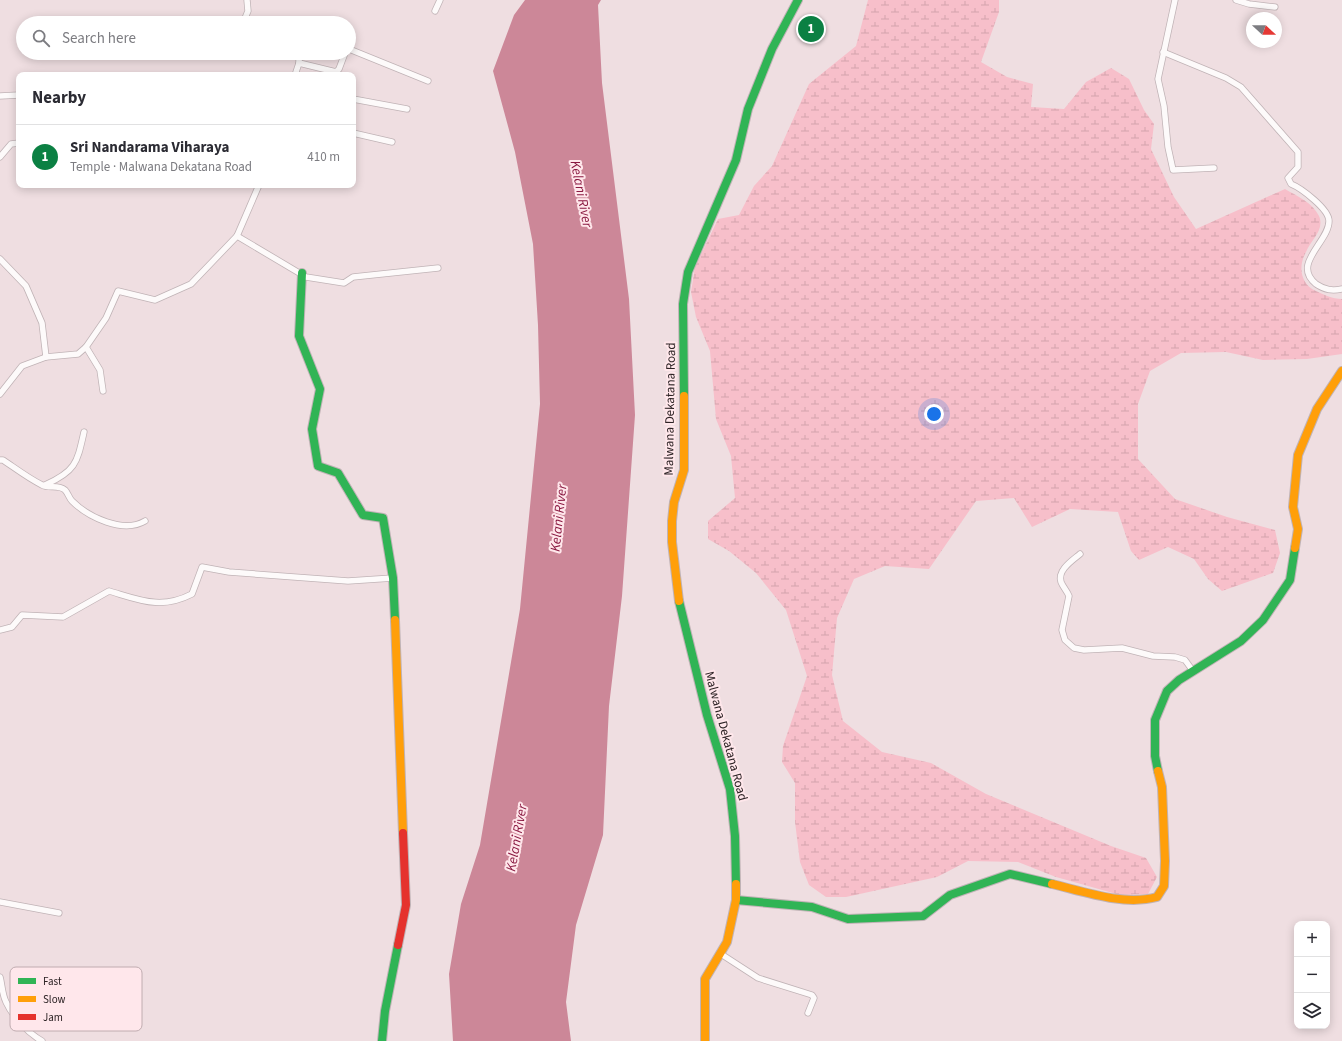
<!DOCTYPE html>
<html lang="en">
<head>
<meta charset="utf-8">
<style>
	body { margin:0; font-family:"Source Sans 3",sans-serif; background:#f2f2f3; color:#2b2b33 }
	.controls { position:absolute; right:12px; bottom:12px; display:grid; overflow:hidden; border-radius:8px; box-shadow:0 2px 10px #0003 }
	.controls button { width:36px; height:36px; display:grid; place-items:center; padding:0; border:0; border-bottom:1px solid #e1e1e2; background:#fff; color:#2b2b33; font:20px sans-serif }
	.compass { position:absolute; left:1246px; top:12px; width:36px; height:36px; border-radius:50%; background:#fff; box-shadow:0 2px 10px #0003; rotate:111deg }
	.you { position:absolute; left:934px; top:414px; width:14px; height:14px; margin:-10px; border:3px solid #fff; border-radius:50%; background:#1a73e8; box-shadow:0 0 0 6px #1a73e833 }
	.badge { display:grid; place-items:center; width:26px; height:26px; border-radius:50%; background:#0b8043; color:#fff; font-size:13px; font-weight:700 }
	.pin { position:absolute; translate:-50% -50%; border:2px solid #fff; box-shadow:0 1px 4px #0006 }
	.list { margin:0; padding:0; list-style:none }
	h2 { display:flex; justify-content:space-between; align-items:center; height:52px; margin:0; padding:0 16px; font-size:17px }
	h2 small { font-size:13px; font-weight:400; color:#7c7c81 }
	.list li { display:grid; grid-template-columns:26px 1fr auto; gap:12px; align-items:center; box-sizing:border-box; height:64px; padding:0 16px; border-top:1px solid #e1e1e2 }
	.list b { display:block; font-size:15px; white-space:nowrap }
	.list p { margin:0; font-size:13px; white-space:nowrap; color:#7c7c81 }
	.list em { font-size:13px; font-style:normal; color:#7c7c81 }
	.icon { flex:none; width:22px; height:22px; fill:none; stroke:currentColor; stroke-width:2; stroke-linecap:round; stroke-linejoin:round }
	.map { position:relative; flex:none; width:1342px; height:1041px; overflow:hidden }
	.search { position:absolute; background:#fff; box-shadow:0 2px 10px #0003; left:16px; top:16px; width:340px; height:44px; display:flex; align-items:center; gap:10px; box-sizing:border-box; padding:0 14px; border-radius:22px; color:#7c7c81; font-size:15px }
	.panel { position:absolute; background:#fff; box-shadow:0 2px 10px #0003; left:16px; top:72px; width:340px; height:116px; border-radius:8px }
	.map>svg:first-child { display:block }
</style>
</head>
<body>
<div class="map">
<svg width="1342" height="1041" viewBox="0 0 1342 1041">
	<defs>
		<pattern id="wetland-marsh" width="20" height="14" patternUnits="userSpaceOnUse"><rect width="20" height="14" fill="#f7bfca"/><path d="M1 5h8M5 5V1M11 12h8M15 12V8" fill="none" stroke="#d4a4ad"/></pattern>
	</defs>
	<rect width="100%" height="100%" fill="#efdee1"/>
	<path fill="url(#wetland-marsh)" d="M868,0H999V12L981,62L1007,77L1033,84L1031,107L1064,109L1086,82L1111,68L1129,79L1144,110L1154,124L1151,149L1174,197L1196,229L1285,189C1297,196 1313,203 1319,216C1325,230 1311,240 1306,252C1298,266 1300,284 1316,291C1325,295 1332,299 1342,299V354L1307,359L1263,360L1226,352L1181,353L1150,371L1138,404V459L1175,499L1227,517L1275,530L1280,553L1273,573L1222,591L1208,579L1194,559L1168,547L1139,560L1131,551L1118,512L1070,509L1032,527L1014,498L976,501L929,569L885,566L854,579L837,618L832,675L843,721L882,752L931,763L986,794L1111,846L1146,858L1157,877L1148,894L1120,895L1056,877L1018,862L968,861L937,877L846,897H826L809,885L800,862L795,822V783L782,762L783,746L807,676L786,610L756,573L729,551L708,539V521L735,498L731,456L716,419L710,351L696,317L691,292L695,267L718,219L739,215L754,186L772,166L809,84L856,46Z"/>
	<polygon fill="#cc8798" points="525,0 601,0 598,5 602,83 629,299 635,415 622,596 609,706 603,835 576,925 566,1002 571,1041 453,1041 449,974 461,904 480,845 520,609 540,404 538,325 533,244 515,152 493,71 514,15"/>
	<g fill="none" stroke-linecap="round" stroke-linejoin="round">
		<defs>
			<g id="street">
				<polyline points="1175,0 1158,79 1164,106 1168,147 1173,170 1214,168"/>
				<polyline points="1236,0 1249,4 1275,7"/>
				<polyline points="435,11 440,0"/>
				<polyline points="243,23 248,11 247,0"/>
				<polyline points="349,49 428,81"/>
				<path d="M1163,52L1226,78L1241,87L1298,152V167L1288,178L1291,184C1301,188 1329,209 1329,221C1329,242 1291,264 1316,284C1325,290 1332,291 1342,289"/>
				<polyline points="289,53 299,56 299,63"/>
				<polyline points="295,75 299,63 336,72 339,69 345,53"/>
				<polyline points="0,96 19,95"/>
				<polyline points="353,99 407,109"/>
				<polyline points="353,133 392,142"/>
				<polyline points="0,157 11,144 19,143"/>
				<polyline points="237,236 306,277 344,283 353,277 438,268"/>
				<polyline points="0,259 26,286 42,323 46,357"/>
				<polyline points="86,347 100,370 103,391"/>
				<polyline points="0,394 22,366 46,357 78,354 86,347 106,318 118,291 155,300 191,284 237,236 259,185"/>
				<path d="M0,460H3C15,468 28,478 42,485C49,489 58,484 65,490C68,493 69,498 72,501C88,517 123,534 145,521"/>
				<path d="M45,485C76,471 77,463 84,432"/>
				<path d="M1080,554C1073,560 1057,570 1061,582C1063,587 1067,591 1069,596L1062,630L1065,640L1074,648L1084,650L1122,648L1153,656L1175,657L1185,660L1193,671"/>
				<path d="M0,630L12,627L22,615L63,617L109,591C140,600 161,610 192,594L202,567L229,572L348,581L393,578"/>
				<polyline points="0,902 59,913"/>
				<polyline points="721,954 758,978 812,995 814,998 808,1013"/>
				<path d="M0,977C2,984 2,994 6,1002C13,1017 28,1033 42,1041"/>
			</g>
			<g id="fast">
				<polyline points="302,273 299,336 320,389 312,429 318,466 338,473 363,515 383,518 393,578 395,620"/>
				<polyline points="684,396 683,304 688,272 736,160 748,109 772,49 798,0"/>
				<polyline points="679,601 707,715 730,789 735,836 736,884"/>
				<polyline points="1158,771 1155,756 1155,720 1167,691 1179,680 1241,641 1263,620 1290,580 1295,548"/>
				<polyline points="736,900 812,907 848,919 923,916 950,895 1010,874 1052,884"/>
				<polyline points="382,1041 385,1011 398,945"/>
			</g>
			<g id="slow">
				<polyline points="1295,548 1298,529 1293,507 1298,455 1317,409 1342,371"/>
				<polyline points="679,601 672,542 672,521 674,502 684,470 684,396"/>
				<polyline points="395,620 403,833"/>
				<path d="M1052,884C1085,892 1124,906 1157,897L1164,886L1165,861L1162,787L1158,771"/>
				<polyline points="705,1041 705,979 727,942 736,900 736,884"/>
			</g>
			<polyline id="jam" points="398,945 406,905 403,833"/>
		</defs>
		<use href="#street" stroke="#c0b3b6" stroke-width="7"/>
		<use href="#fast" stroke="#c0b3b6" stroke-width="10"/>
		<use href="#slow" stroke="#c0b3b6" stroke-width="10"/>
		<use href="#jam" stroke="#c0b3b6" stroke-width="10"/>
		<use href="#street" stroke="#fdfafa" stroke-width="5.5"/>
		<use href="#fast" stroke="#30b455" stroke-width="8"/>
		<use href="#slow" stroke="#ff9f0a" stroke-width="8"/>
		<use href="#jam" stroke="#e5322d" stroke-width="8"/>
	</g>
	<g text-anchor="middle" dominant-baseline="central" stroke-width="4" stroke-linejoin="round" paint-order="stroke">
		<g font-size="13" fill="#2d2325" stroke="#ffe7eb">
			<text transform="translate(670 409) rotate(-89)">Malwana Dekatana Road</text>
			<text transform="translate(726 736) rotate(75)">Malwana Dekatana Road</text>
		</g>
		<g font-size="14" font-style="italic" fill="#8a1941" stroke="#ffe7eb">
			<text transform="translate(581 194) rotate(79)">Kelani River</text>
			<text transform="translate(559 518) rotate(-84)">Kelani River</text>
			<text transform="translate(517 838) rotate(-80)">Kelani River</text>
		</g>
	</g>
	<rect x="10" y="967" width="132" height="64" rx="6" fill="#ffe7eb" stroke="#c0acb0" stroke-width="1"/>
	<rect x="18" y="978" width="18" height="6" fill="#30b455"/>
	<rect x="18" y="996" width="18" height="6" fill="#ff9f0a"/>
	<rect x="18" y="1014" width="18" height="6" fill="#e5322d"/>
	<g font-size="11" fill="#2d2325">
		<text x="43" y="985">Fast</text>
		<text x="43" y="1003">Slow</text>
		<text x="43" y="1021">Jam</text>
	</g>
</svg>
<div class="controls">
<button>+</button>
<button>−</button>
<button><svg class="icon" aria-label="layers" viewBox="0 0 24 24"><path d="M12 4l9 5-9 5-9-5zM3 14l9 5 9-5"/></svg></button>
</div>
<svg class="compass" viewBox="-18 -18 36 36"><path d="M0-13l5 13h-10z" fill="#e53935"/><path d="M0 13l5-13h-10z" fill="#7c7c81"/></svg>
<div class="you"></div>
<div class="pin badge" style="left:811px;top:29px">1</div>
<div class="search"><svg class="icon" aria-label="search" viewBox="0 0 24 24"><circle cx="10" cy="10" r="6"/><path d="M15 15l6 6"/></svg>Search here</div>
<section class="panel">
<h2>Nearby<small></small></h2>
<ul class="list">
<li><span class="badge">1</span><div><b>Sri Nandarama Viharaya</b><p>Temple · Malwana Dekatana Road</p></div><em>410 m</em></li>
</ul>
</section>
</div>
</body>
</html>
